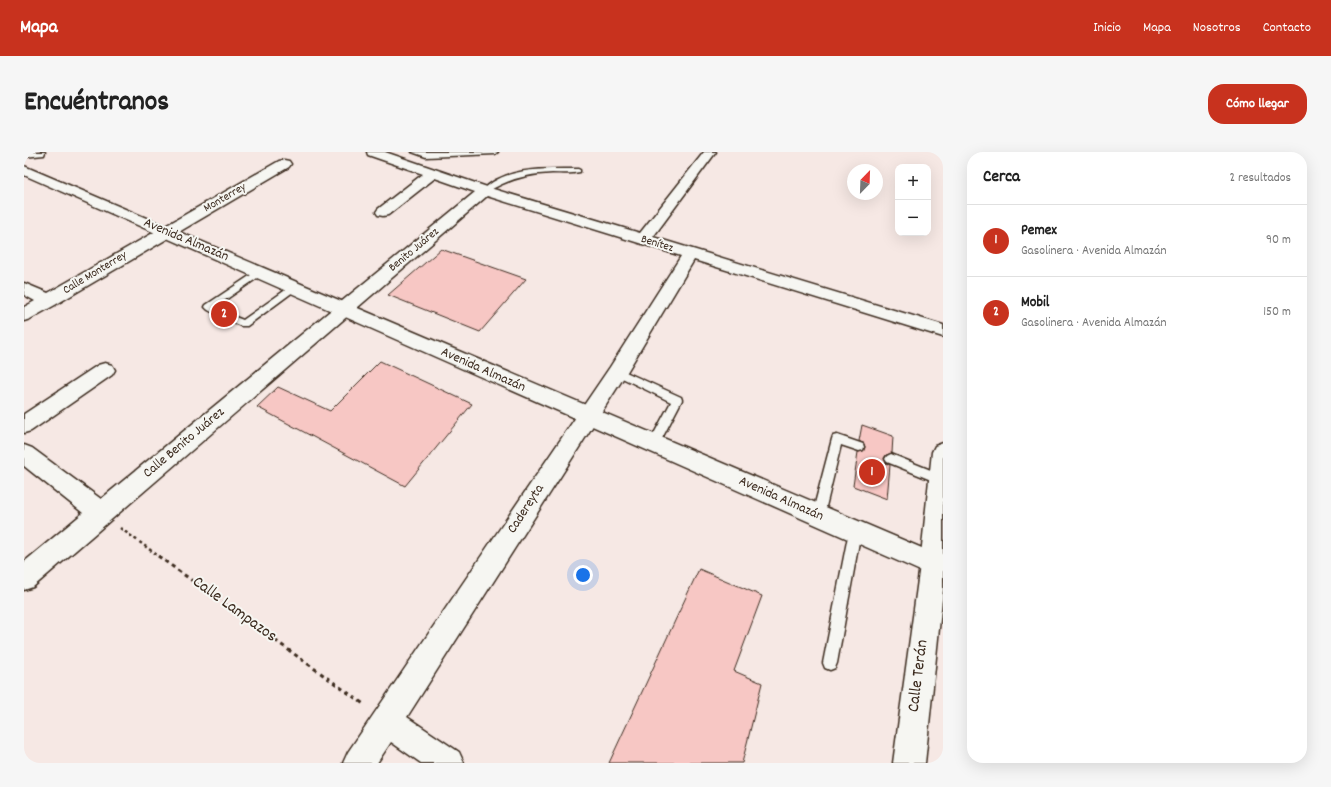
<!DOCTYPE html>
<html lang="es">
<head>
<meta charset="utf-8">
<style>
	body { margin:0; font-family:Dekko,sans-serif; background:#f6f6f6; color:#222 }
	.controls { position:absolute; right:12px; top:12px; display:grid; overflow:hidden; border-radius:8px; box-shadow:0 4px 16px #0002 }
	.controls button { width:36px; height:36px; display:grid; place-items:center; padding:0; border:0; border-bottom:1px solid #e0e0e0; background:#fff; color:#222; font:20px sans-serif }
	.compass { position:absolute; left:823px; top:12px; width:36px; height:36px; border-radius:50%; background:#fff; box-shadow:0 4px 16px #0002; rotate:23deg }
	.you { position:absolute; left:559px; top:423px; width:14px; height:14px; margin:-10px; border:3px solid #fff; border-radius:50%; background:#1a73e8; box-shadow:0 0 0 6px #1a73e833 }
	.badge { display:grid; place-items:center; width:26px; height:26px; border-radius:50%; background:#c8321e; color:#fff; font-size:13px; font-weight:700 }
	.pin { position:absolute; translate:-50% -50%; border:2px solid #fff; box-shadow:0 1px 4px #0006 }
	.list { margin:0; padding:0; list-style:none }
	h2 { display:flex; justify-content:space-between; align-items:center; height:52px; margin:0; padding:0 16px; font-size:17px }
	h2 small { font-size:13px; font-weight:400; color:#767676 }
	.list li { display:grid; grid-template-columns:26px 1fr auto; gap:12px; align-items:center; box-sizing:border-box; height:72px; padding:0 16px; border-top:1px solid #e0e0e0 }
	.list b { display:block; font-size:15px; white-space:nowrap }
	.list p { margin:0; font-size:13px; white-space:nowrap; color:#767676 }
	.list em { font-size:13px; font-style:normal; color:#767676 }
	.map { position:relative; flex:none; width:919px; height:611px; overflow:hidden; border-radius:16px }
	header { display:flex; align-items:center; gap:24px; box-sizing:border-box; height:56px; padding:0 20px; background:#c8321e; color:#fff }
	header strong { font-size:19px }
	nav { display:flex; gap:22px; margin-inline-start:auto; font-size:14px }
	.intro { display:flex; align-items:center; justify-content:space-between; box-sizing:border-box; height:96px; padding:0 24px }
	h1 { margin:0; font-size:28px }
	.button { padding:10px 18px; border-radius:16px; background:#c8321e; color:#fff; font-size:14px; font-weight:700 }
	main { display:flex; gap:24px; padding:0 24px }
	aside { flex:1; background:#fff; border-radius:16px; box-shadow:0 4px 16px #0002 }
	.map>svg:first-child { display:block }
</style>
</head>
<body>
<header>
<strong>Mapa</strong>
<nav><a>Inicio</a><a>Mapa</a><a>Nosotros</a><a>Contacto</a></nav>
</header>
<div class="intro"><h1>Encuéntranos</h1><a class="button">Cómo llegar</a></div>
<main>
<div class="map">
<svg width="919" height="611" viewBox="0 0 919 611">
	<rect width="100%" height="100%" fill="#f6e8e4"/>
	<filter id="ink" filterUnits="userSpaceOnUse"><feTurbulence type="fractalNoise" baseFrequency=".025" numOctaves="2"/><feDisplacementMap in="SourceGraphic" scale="8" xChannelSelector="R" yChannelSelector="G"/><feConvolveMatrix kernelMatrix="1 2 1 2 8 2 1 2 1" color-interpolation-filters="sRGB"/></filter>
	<g filter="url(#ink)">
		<g fill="#f7c7c4" stroke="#3b2a1e">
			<polygon points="417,97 502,127 456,180 364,143"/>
			<polygon points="356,209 448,252 381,334 233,255 254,235 306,259"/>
			<polygon points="838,273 869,284 868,301 862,303 860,306 862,311 866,313 863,347 829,334 834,300 839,299 841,295 840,292 835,289"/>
			<polygon points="675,417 738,444 710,519 738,531 718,611 585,611"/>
		</g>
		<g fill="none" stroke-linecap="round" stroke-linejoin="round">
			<defs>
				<g id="lane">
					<polygon points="388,0 474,0 471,2 402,5"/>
					<path d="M554,17L556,18V20C547,22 537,21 528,21C504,22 484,27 463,40L458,39C481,14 523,17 554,17Z"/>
					<path d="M236,117L240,120L239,122L191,155L197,159L196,161C191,162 184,159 181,155L182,153Z"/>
					<polygon points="270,132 273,133 274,135 273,137 223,174 217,174 203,168 202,166 206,163 219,168"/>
					<polygon points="593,216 657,245 658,248 634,294 630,295 626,294 625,291 647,250 590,222 588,220"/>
					<polygon points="813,283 839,292 840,295 839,298 835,299 817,293 800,363 798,367 794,368 790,367 788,363 808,287 809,284"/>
					<polygon points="867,302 919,323 919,331 912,330 863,310 861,307 863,304"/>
					<polygon points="831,374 835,375 837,379 813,511 811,516 806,518 801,516 799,511 825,379 827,375"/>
				</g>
				<g id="street">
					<polygon points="343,0 361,0 466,36 616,81 680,0 692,0 629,85 919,173 919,185 670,108 600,225 383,565 435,600 440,611 397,611 367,590 353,611 319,611 324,600 586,215 657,104 463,44 9,435 0,438 0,410 59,361 0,314 0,293 8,296 77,347 451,40 411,26 364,63 359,64 354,63 352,60 354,57 399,22 344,3"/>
					<polygon points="260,8 265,9 267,12 265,15 31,153 6,167 0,169 0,155 11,149 0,143 0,131 24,141 255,9"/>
					<polygon points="81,211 88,213 91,218 88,223 7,279 0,281 0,262 74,213"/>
					<polygon points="919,291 919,438 901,611 869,611 896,413 908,300 911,294"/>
				</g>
				<polygon id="secondary" points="0,14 919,405 919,429 0,23"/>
				<polygon id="primary" points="0,0 21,0 20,3 0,5"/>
			</defs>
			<use href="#lane" stroke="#3b2a1e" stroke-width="3"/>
			<use href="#street" stroke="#3b2a1e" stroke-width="3"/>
			<use href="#secondary" stroke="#3b2a1e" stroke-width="3"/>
			<use href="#primary" stroke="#3b2a1e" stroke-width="3"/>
			<polyline stroke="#3b2a1e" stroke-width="2.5" stroke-dasharray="3 3" stroke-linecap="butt" points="96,376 136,405"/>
			<polyline stroke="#3b2a1e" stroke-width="3" stroke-dasharray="4 4" stroke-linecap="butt" points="134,404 341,553"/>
			<use href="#lane" fill="#f6f6f2" fill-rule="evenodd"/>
			<use href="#street" fill="#f6f6f2" fill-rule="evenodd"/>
			<use href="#secondary" fill="#f6f6f2" fill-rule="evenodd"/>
			<use href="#primary" fill="#f6f6f2" fill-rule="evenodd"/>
		</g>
	</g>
	<g text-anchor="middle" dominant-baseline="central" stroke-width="4" stroke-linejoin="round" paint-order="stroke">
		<g font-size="12" fill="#3b2a1e" stroke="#f6f6f2">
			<text transform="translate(201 46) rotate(-30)">Monterrey</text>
			<text transform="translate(633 92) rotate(17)">Benítez</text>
			<text transform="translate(390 98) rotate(-40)">Benito Juárez</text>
			<text transform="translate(71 121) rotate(-31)">Calle Monterrey</text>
		</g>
		<g font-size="14" fill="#3b2a1e" stroke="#f6f6f2">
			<text transform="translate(162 88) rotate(23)">Avenida Almazán</text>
			<text transform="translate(459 218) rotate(24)">Avenida Almazán</text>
			<text transform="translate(160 291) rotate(-40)">Calle Benito Juárez</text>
			<text transform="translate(757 347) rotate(24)">Avenida Almazán</text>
			<text transform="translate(502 357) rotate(-57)">Cadereyta</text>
		</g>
		<g font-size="17" fill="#3b2a1e" stroke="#f6f6f2">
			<text transform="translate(210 458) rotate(36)">Calle Lampazos</text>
			<text transform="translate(895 524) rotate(-83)">Calle Terán</text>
		</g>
	</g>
</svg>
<div class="controls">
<button>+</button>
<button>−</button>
</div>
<svg class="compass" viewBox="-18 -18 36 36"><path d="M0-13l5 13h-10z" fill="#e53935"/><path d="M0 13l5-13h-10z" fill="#767676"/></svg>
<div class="you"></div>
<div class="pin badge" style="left:848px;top:320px">1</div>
<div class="pin badge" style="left:200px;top:162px">2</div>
</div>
<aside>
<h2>Cerca<small>2 resultados</small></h2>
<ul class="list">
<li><span class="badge">1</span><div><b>Pemex</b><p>Gasolinera · Avenida Almazán</p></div><em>90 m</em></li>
<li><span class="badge">2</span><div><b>Mobil</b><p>Gasolinera · Avenida Almazán</p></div><em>150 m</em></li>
</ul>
</aside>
</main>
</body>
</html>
